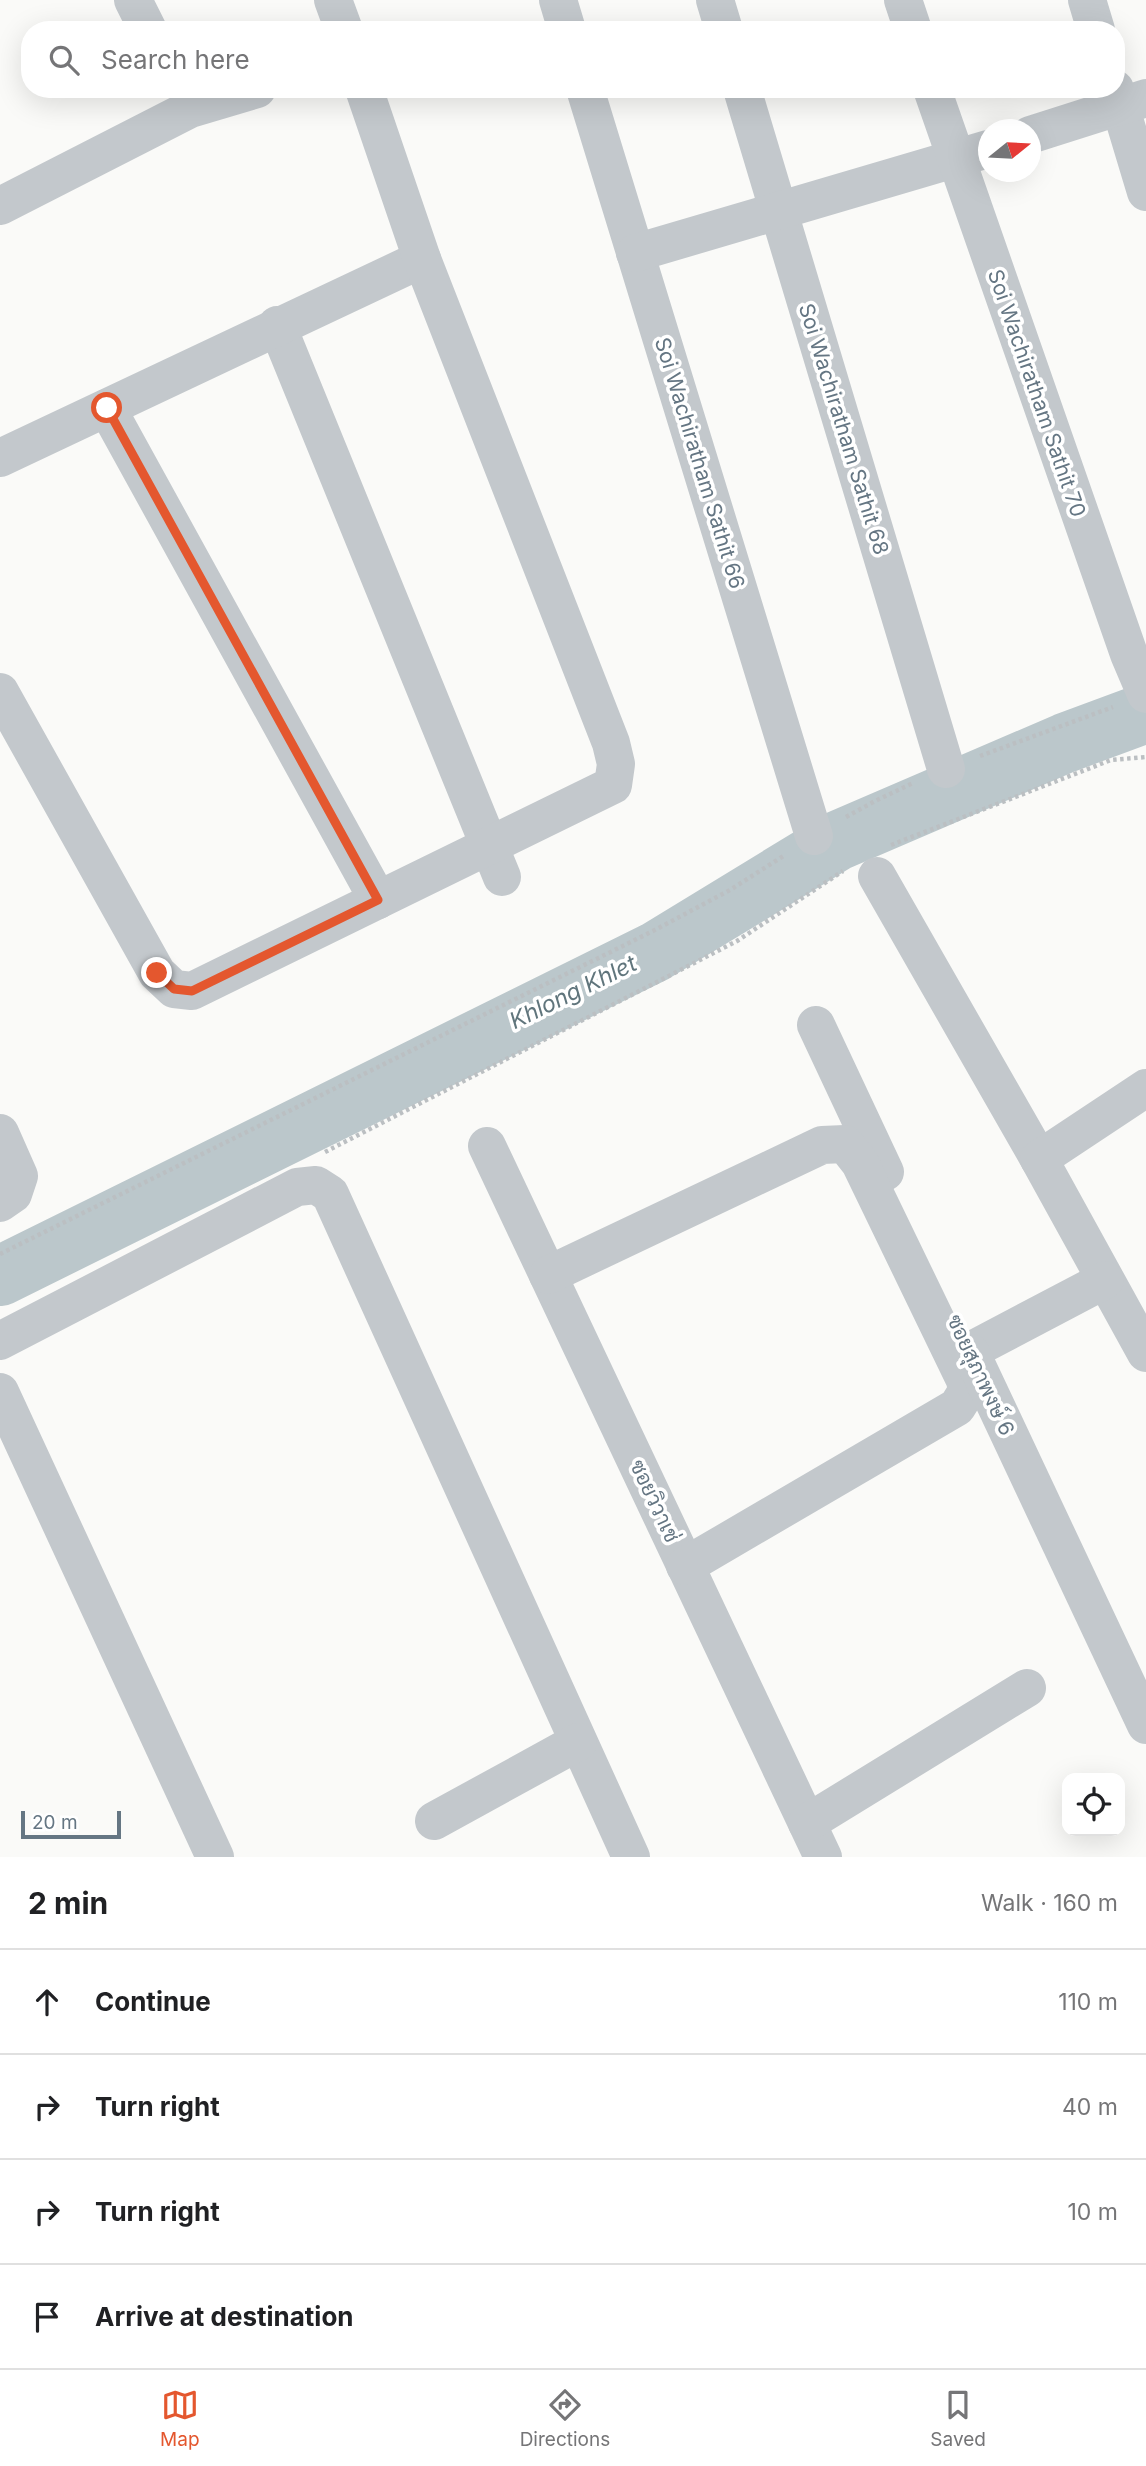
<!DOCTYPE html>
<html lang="en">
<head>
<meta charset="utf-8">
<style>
	body { margin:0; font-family:Inter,Sarabun,sans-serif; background:#f2f2f2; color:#202124 }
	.controls { position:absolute; right:21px; bottom:21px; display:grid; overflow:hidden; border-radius:14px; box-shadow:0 7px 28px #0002 }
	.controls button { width:63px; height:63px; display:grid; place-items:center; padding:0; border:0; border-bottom:2px solid #e0e0e0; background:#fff; color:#202124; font:35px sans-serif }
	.compass { position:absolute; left:978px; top:119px; width:63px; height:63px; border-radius:50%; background:#fff; box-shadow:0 7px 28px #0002; rotate:72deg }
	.scale { position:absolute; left:21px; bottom:18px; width:100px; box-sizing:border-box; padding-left:7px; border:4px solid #657683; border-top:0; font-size:19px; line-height:24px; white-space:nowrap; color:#657683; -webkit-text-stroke:5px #fff; paint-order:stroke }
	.stop { position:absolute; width:21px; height:21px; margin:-16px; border:5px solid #e4572e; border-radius:50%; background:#fff }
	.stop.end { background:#e4572e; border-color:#fff; box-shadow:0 2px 7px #0008 }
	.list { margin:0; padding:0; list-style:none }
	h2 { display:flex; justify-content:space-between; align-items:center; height:91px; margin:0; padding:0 28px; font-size:30px }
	h2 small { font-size:23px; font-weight:400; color:#757577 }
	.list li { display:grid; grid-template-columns:46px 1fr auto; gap:21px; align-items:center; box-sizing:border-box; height:105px; padding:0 28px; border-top:2px solid #e0e0e0 }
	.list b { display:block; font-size:26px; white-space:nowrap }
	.list em { font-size:23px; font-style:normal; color:#757577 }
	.icon { flex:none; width:38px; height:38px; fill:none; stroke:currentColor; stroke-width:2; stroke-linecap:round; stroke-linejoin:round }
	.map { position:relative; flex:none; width:1146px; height:1857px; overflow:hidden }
	.search { position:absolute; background:#fff; box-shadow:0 7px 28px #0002; left:21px; right:21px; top:21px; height:77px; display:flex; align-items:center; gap:18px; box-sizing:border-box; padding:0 24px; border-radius:28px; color:#757577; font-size:26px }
	.sheet { height:511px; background:#fff }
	nav { display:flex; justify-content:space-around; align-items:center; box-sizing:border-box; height:98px; border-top:2px solid #e0e0e0; background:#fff; font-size:19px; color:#757577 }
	nav a { display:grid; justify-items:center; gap:4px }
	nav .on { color:#e4572e }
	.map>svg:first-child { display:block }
</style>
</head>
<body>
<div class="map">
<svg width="1146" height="1857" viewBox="0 0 1146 1857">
	<rect width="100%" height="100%" fill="#fafaf8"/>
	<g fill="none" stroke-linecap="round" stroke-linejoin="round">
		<polyline stroke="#bbc7cb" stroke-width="60" points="0,1276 655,952 837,841 1065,743 1146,713"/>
		<g stroke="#bbbfc2" stroke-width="4.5" stroke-dasharray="3.5 3.5" stroke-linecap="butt">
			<polyline points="980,756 1113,707"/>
			<polyline points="846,817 875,801 913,783"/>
			<polyline points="891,845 1111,760 1146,757"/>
			<polyline points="325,1152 737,941 843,871"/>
			<polyline points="0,1254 653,931 730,890 785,855"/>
		</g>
		<g stroke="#c3c8cc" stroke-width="38">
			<polyline points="133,0 148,30"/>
			<polyline points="333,0 344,30"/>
			<polyline points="558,0 567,30"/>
			<polyline points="715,0 724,30"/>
			<polyline points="1087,0 1096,30"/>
			<polyline points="585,89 814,836"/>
			<polyline points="742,89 946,769"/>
			<polyline points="1115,89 1146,192"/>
			<polyline points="1030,135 1146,98"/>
			<polyline points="0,206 190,109 257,89"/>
			<polyline points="635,253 988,149"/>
			<polyline points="277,325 502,877"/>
			<polyline points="107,408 378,900"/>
			<polyline points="0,458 422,259"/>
			<polyline points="0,692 157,973 174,989 192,991 613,785 616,764 611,743 422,259 364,89"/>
			<polyline points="877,876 1039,1159"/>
			<polyline points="816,1025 885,1172"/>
			<polyline points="1146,1088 1039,1159 1146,1353"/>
			<polyline points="0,1133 19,1176 13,1194 0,1203"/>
			<polyline points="487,1146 823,1857"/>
			<polyline points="548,1275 822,1145 845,1144 860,1163 965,1380 967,1391 957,1407 685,1566"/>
			<polyline points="0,1341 297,1187 316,1185 330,1194 631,1857"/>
			<polyline points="970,1351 1105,1280"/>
			<polyline points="971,1353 1146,1725"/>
			<polyline points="0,1392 215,1857"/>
			<polyline points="434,1821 578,1742"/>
			<polyline points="807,1823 1027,1688"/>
		</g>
		<g stroke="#c3c8cc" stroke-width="38">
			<polyline points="903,0 913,30"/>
			<polyline points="932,89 1129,654 1146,694"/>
		</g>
	</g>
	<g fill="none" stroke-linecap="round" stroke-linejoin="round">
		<polyline stroke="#e4572e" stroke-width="9" points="107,408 378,900 192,991 174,989 157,973"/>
	</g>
	<g text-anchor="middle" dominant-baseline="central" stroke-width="7" stroke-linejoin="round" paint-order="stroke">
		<g font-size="21" fill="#657683" stroke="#fff">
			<text transform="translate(1037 393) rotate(71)">Soi Wachiratham Sathit 70</text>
			<text transform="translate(844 429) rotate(73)">Soi Wachiratham Sathit 68</text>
			<text transform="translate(700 463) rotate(73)">Soi Wachiratham Sathit 66</text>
			<text transform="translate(981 1375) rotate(65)">ซอยสุภาพงษ์ 6</text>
			<text transform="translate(655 1501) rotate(65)">ซอยวิวาเช่</text>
		</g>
		<g font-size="23" font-style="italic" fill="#60757c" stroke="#fff">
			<text transform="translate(573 992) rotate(-26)">Khlong Khlet</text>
		</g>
	</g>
</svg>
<div class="controls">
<button><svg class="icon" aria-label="locate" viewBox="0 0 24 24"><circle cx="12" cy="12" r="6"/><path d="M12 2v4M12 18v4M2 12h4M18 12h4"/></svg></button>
</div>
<svg class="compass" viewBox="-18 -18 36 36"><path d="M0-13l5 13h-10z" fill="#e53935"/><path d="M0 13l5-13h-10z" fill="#757577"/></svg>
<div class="scale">20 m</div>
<div class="stop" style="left:107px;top:408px"></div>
<div class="stop end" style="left:157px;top:973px"></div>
<div class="search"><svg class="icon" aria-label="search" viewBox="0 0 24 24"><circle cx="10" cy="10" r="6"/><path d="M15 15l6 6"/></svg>Search here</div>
</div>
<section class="sheet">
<h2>2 min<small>Walk · 160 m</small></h2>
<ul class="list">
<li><svg class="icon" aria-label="ahead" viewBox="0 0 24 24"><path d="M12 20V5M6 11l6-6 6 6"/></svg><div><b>Continue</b></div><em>110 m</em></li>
<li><svg class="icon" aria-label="right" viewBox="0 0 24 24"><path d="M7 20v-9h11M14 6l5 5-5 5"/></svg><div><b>Turn right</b></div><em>40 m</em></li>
<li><svg class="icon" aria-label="right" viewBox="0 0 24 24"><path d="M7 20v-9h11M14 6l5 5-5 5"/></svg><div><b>Turn right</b></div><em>10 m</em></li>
<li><svg class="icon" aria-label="arrive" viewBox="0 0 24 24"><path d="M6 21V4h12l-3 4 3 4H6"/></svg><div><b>Arrive at destination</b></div></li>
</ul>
</section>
<nav>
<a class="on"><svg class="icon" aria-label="map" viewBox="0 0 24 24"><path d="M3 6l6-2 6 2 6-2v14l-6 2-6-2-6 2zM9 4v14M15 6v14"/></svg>Map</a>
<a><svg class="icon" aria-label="directions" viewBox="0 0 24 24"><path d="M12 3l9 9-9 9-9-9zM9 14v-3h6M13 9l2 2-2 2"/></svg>Directions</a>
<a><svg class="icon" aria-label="saved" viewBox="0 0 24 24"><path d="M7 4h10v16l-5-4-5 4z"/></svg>Saved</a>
</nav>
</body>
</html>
